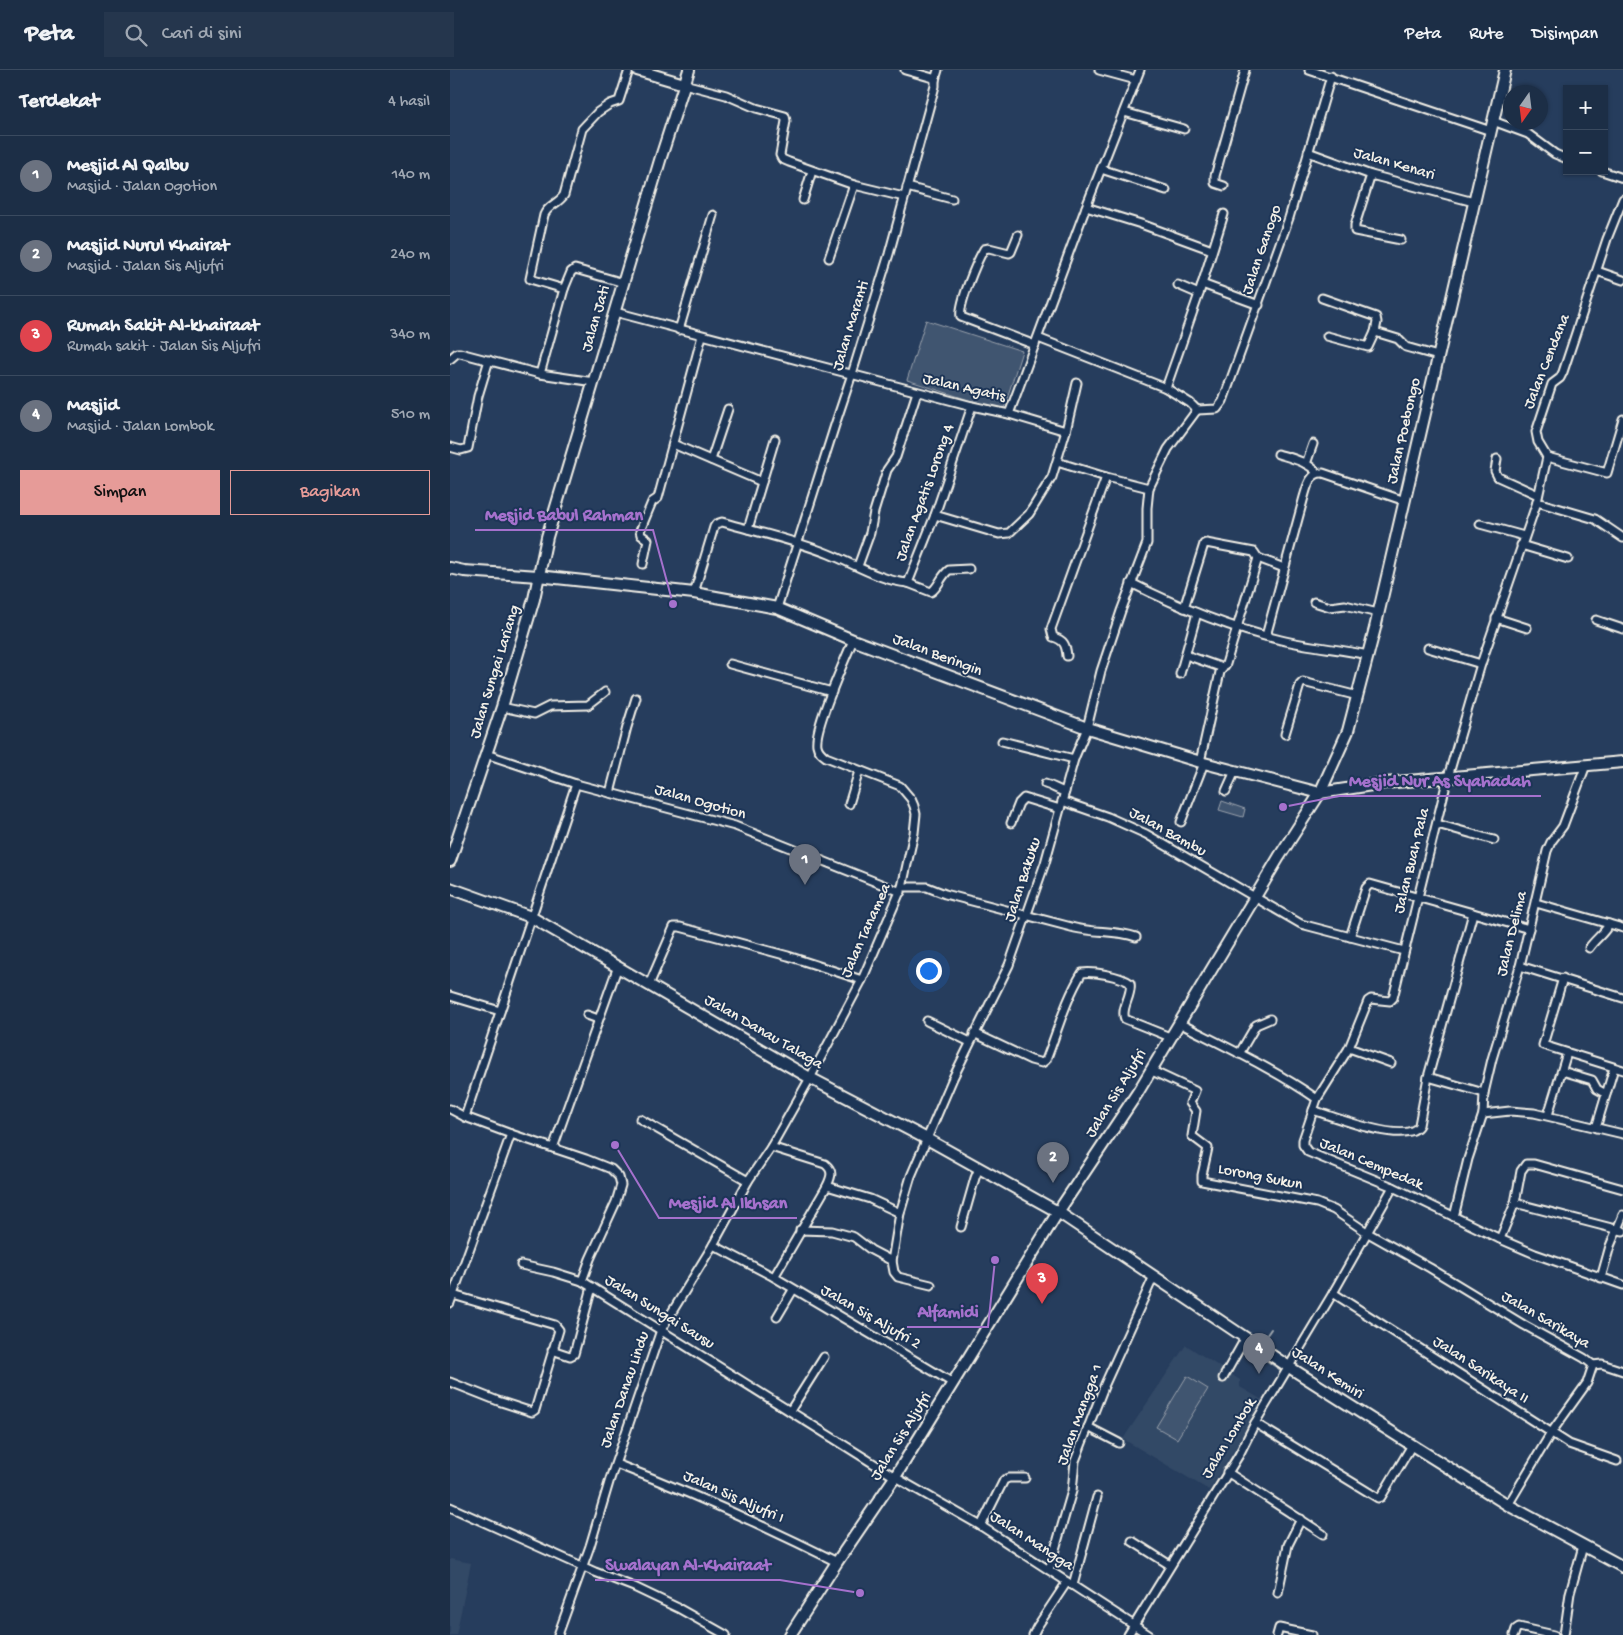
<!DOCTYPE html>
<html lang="id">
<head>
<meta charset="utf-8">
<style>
	body { margin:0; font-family:"Gochi Hand",sans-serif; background:#25364d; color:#f1f3f6 }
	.controls { position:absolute; right:15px; top:15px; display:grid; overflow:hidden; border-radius:0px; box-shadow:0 1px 4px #0004 }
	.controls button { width:45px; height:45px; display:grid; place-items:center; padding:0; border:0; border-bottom:1px solid #3a4a5f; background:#1c2e46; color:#f1f3f6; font:25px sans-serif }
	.compass { position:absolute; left:1053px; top:15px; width:45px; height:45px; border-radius:50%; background:#1c2e46; box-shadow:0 1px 4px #0004; rotate:194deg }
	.you { position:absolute; left:478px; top:900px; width:18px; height:18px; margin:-12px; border:4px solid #fff; border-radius:50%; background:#1a73e8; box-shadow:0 0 0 8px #1a73e833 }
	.badge { display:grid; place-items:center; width:32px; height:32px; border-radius:50%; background:#e69b98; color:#fff; font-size:16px; font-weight:700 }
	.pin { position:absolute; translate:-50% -41px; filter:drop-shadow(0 1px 2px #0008) }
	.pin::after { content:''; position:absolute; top:26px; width:18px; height:15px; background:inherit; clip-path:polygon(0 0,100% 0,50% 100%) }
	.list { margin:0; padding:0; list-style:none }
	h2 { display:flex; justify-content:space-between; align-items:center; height:65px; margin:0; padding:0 20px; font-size:21px }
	h2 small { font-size:16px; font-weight:400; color:#a0a8b3 }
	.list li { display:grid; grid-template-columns:32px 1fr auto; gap:15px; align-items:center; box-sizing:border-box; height:80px; padding:0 20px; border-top:1px solid #3a4a5f }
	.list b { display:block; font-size:19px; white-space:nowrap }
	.list p { margin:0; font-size:16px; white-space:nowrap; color:#a0a8b3 }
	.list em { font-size:16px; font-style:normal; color:#a0a8b3 }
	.actions { display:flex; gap:10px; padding:15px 20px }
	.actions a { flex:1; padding:11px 0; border:1px solid #e69b98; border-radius:0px; text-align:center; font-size:18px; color:#e69b98 }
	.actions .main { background:#e69b98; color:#111 }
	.icon { flex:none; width:28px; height:28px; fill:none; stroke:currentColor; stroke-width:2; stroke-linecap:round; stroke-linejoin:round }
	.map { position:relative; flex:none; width:1173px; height:1565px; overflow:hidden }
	header { display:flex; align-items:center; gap:30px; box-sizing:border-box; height:70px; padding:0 25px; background:#1c2e46; border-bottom:1px solid #3a4a5f }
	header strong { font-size:24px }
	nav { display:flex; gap:28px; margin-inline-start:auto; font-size:18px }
	.search { width:350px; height:45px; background:#25364d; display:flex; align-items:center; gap:12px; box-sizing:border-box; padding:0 18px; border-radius:0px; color:#a0a8b3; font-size:19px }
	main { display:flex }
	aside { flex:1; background:#1c2e46 }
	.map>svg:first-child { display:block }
</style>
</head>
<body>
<header>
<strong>Peta</strong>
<div class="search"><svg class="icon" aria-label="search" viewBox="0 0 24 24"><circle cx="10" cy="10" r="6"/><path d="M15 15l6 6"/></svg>Cari di sini</div>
<nav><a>Peta</a><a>Rute</a><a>Disimpan</a></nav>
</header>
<main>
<aside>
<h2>Terdekat<small>4 hasil</small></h2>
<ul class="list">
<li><span class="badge" style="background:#6b7280">1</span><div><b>Mesjid Al Qalbu</b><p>Masjid · Jalan Ogotion</p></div><em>140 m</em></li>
<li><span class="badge" style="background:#6b7280">2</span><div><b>Masjid Nurul Khairat</b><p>Masjid · Jalan Sis Aljufri</p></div><em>240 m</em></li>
<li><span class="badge" style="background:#e0444e">3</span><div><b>Rumah Sakit Al-khairaat</b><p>Rumah sakit · Jalan Sis Aljufri</p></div><em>340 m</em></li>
<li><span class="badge" style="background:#6b7280">4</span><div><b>Masjid</b><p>Masjid · Jalan Lombok</p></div><em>510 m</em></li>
</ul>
<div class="actions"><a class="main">Simpan</a><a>Bagikan</a></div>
</aside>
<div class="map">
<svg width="1173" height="1565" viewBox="0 0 1173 1565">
	<rect width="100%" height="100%" fill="#263d5d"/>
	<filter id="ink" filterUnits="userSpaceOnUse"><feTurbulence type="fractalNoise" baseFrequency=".02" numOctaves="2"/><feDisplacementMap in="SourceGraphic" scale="10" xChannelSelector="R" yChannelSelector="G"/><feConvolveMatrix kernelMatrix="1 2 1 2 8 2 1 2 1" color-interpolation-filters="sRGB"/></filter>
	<g filter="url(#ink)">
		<g fill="#334966">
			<polygon points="736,1275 790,1310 790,1317 814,1331 759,1420 673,1369"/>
			<polygon points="0,1489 21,1493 6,1565 0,1565"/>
		</g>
		<g fill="#40546f" stroke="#9aa2ac">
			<polygon points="476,250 572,281 553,341 457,310"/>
			<polygon points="772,731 795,739 793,747 769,740"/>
			<polygon points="737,1306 758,1319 727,1369 706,1357"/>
		</g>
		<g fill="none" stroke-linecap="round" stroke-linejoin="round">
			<g stroke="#9fa7ae" stroke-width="2">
				<polyline points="812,1272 821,1259"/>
				<polyline points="806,1283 832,1301"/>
				<polyline points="714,1498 795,1366"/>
			</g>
			<defs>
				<g id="street">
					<polyline points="649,0 686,10"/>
					<polyline points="859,0 1041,61"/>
					<polyline points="485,10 488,0"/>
					<polyline points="234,14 276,25 306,38 335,46 336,51 330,85 332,89 339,92 404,115 454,127"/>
					<polyline points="674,42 734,59"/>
					<polyline points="1043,51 1078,64 1105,84 1117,89"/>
					<polyline points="858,82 921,105 1024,132"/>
					<polyline points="651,99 716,120"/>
					<polyline points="1152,101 1173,108"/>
					<polyline points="921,105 905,155 905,161 951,170"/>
					<polyline points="774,116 765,113 765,106 795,0"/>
					<polyline points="457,117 502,129"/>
					<polyline points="353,130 362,101"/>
					<polyline points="636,137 691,154 762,180"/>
					<path d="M568,165L561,182L559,183L539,178L534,179C527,191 508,235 511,247L585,275"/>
					<polyline points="379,188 404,115"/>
					<polyline points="1147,201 1173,210"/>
					<polyline points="752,214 809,235"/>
					<polyline points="728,215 749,224"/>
					<polyline points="114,219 121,202 125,199 174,213"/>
					<polyline points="872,228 926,247 927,252 925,262"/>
					<polyline points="165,242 522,336 559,344 636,137 690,0"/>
					<polyline points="229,260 263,145"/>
					<polyline points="877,266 918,277 925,262 948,269 956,277 988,286"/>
					<polyline points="588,268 716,318 740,333 747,340"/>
					<polyline points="0,289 7,283 10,283 90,304 144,312"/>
					<path d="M90,304L114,219L80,209L94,145C98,135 108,134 114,125L132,59L148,42L160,34L169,31L179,0"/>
					<polyline points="716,318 749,224 774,144"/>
					<polyline points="747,340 767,339 773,331 839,148 881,6"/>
					<polyline points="559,344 616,361"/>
					<polyline points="223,374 312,412"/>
					<polyline points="0,377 11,380 18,378 28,326 39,290"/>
					<path d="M828,384C841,388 859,392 867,403"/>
					<polyline points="1097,387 1157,403 1173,349"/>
					<polyline points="1047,389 1045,401 1048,407 1088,425"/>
					<polyline points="261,390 278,339"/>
					<polyline points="607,392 656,407"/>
					<polyline points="856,394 863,374"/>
					<polyline points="1087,432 1145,449 1173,468"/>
					<polyline points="485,445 549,464 559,463 579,444 602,407 616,361 627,313"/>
					<polyline points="1030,454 1074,466"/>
					<polyline points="298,459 325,369"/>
					<polyline points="1071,475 1118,489"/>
					<polyline points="193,494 198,470 191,465 190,461 202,432 208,428 252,266"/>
					<polyline points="408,496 420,463 424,442 437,400 446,387 467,322"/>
					<path d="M458,513L481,522C488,518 491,506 499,500L519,499"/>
					<path d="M681,513C729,537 779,558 831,570C860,577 889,579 918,585"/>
					<path d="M244,523L264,457L266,454L272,452C307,462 344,470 379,484C404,494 431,511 458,513L485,445L522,336"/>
					<polyline points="864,532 880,537 895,535 928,543"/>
					<polyline points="327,538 385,355 402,304 439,184 485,16 485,10 483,8 455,0"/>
					<polyline points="734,538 754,474 756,473 804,482 808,488 834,498"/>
					<polyline points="1046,548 1077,558"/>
					<polyline points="1146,550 1173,559"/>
					<path d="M816,566L854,427C857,417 860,402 873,403L955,431"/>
					<polyline points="978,578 1031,594"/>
					<polyline points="736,585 773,598"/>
					<path d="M617,586C616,575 614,570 603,567L601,559L656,407L699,418"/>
					<polyline points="280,594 382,622"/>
					<polyline points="730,604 747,543"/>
					<polyline points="52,637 84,644 100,636 138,635 155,622"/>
					<polyline points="835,664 850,615 853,612 908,626"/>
					<polyline points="552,671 624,689"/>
					<polyline points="36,684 126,714 285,756 451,822"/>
					<polyline points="750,692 770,602 776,594 808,488"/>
					<path d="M595,714C603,716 607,720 615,722"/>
					<polyline points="776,721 785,701"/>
					<polyline points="160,723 177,657 186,628"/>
					<polyline points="612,731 658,747 696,764 851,854 954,881"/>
					<polyline points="399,734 409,701"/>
					<polyline points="731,752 754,693"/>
					<polyline points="561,753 569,733 574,728 610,739"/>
					<polyline points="987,754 1044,770"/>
					<path d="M452,817H477L495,824L625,858C646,863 666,860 686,867"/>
					<polyline points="1086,833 1173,858"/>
					<polyline points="900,867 916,818 920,814 1023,843"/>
					<path d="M1139,878C1146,868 1154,864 1159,854"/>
					<polyline points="1070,896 1173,928"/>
					<polyline points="1113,908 1093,975 1173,1000"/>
					<polyline points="199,915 224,857 230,857 338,886 412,910"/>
					<polyline points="0,926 50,941"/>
					<polyline points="137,945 148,949"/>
					<polyline points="477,951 520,972"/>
					<path d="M729,953C776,977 824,999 867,1029L853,1070V1075L858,1082L943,1117L1050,1169L1085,1184L1173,1215"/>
					<path d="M524,963L581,990L592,993L596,990C608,960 615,931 632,903C643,901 670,906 680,913C683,925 670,938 675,949L720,967"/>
					<polyline points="899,978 941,993"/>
					<polyline points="789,984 806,955 820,949"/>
					<polyline points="700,1000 745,1021 740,1033 746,1041 742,1066 758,1078 752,1105 752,1111 867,1133 884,1140 918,1163 980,1198 1074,1255 1134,1288 1143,1295 1137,1313 1101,1363 1058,1435"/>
					<polyline points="1112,1001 1142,1010 1147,1019 1156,1024"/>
					<polyline points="1034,1023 978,1007 1023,843 1079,859"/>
					<polyline points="867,1029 899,978 918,931 921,929 940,931 943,928 998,707 1031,594 1087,432 1097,387 1088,372 1086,362 1102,314 1110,308 1113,302 1157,169 1173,129"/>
					<polyline points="0,1039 15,1047 61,1064 136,1089 161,1099 169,1107 171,1115 166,1132 140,1189 132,1211 445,1407 531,1456 699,1565"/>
					<path d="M863,1040C881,1046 958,1076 969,1055L978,1007"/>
					<polyline points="1033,1044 1060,1041 1084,1043 1173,1064"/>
					<polyline points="1098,1045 1117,983"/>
					<polyline points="15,1047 126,714"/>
					<polyline points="190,1049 298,1111"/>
					<polyline points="1146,1058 1164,998"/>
					<path d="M321,1077L375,1094C384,1101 381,1107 377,1116"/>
					<polyline points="103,1078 168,896"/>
					<polyline points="1065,1133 1071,1101 1076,1094 1084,1094 1173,1119"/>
					<polyline points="1004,1147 1018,1089 1033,1044 1034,1023 1042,989 1070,896 1097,781 1101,772 1113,756 1136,695"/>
					<polyline points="511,1157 525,1108 529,1098"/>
					<polyline points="350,1160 382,1161 404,1167 421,1180 442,1191 450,1143 461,1106 503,1008 559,895 595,793 624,689 637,658 651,601 671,541 697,473 697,438 699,418 718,379 747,340"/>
					<polyline points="1050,1169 1065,1133 1173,1161"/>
					<polyline points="263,1175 324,1207 503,1313"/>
					<polyline points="442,1191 444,1202 448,1207 481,1215"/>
					<polyline points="71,1195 103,1202 132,1211"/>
					<polyline points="324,1207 377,1116 420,1129 450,1143"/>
					<polyline points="1151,1208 1160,1176 1173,1145"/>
					<polyline points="883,1223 1119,1374 1167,1391"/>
					<polyline points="0,1233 61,1064"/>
					<polyline points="327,1247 343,1220"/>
					<polyline points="102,1280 120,1286 124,1284 142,1217"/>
					<polyline points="1143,1295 1152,1294 1173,1301"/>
					<polyline points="773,1308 796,1267"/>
					<polyline points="0,1312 48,1331 82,1342 85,1340 109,1260 105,1255 3,1225"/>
					<polyline points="340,1341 374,1287"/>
					<polyline points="805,1353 928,1428 931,1427 962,1375"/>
					<polyline points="638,1357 669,1373"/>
					<path d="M166,1394C242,1423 315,1456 387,1492"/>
					<polyline points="777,1402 873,1464"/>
					<polyline points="0,1437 145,1502 184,1517 228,1538 276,1565"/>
					<polyline points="531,1456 554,1410 559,1408 575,1408"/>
					<polyline points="682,1471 720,1495"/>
					<polyline points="599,1500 622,1421 625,1391 655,1314 704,1206"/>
					<polyline points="623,1515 647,1427"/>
					<polyline points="828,1523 838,1475 851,1449"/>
					<path d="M108,1565L140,1476L160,1409L211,1260L263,1175L298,1111L321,1077L360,1008L412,910L452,817L464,763L466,744L464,736L461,729L450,716L376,687C372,684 368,681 367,675C364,657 395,590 403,570"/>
					<polyline points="583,1565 587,1557 617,1512"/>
					<polyline points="678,1565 789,1385 805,1353 883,1223 943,1117"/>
					<polyline points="827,1565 829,1558 862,1565"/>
					<polyline points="1064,1565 1066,1559 1069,1557 1104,1565"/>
					<polyline points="1114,1565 1120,1523 1133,1476"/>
				</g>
				<g id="secondary">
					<polyline points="187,0 234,14"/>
					<polyline points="0,498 14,501 88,506 244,523 327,538 403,570 637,658 754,693 870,723 935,713 1173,692"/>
					<polyline points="0,791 52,637 84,529 97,467 211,87 239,0"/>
					<polyline points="0,818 81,847 360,1008 477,1069 608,1142 839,1297 962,1375 1058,1435 1173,1497"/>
					<polyline points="340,1565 387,1492 445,1407 608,1142 688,1022 829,787 870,723 898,661 925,558 1055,0"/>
				</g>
			</defs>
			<use href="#street" stroke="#f4f1e8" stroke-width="11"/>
			<use href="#secondary" stroke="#f4f1e8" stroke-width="14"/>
			<use href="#street" stroke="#1d3557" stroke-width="7"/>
			<use href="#secondary" stroke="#1d3557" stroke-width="10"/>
		</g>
	</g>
	<g text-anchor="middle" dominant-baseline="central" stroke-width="4" stroke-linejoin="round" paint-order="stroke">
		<g font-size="16" fill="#f4f1e8" stroke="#1d3557">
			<text transform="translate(944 95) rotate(16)">Jalan Kenari</text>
			<text transform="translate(813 180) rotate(-71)">Jalan Ganogo</text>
			<text transform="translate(147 249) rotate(-74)">Jalan Jati</text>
			<text transform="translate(402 256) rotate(-73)">Jalan Maranti</text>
			<text transform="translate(1098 292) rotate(-68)">Jalan Cendana</text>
			<text transform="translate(514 319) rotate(13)">Jalan Agatis</text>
			<text transform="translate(955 361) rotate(-77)">Jalan Poebongo</text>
			<text transform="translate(476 423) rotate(-70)">Jalan Agatis Lorong 4</text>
			<text transform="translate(487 586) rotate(21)">Jalan Beringin</text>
			<text transform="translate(46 602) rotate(-73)">Jalan Sungai Lariang</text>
			<text transform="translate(250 733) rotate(16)">Jalan Ogotion</text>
			<text transform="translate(717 763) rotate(29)">Jalan Bambu</text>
			<text transform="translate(963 791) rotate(-76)">Jalan Buah Pala</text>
			<text transform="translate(574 810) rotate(-72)">Jalan Bakuku</text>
			<text transform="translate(417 861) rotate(-66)">Jalan Tanamea</text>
			<text transform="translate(1063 864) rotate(-76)">Jalan Delima</text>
			<text transform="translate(313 963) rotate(30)">Jalan Danau Talaga</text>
			<text transform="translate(667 1024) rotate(-58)">Jalan Sis Aljufri</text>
			<text transform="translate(921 1095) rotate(23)">Jalan Cempedak</text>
			<text transform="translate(810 1108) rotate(11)">Lorong Sukun</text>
			<text transform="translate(209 1243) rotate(32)">Jalan Sungai Sausu</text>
			<text transform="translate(420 1248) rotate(30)">Jalan Sis Aljufri 2</text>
			<text transform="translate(1095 1251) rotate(30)">Jalan Sarikaya</text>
			<text transform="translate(1030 1301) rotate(33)">Jalan Sarikaya II</text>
			<text transform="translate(877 1304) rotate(33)">Jalan Kemiri</text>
			<text transform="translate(176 1320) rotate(-71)">Jalan Danau Lindu</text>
			<text transform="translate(631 1345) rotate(-70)">Jalan Mangga 1</text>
			<text transform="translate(452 1367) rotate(-58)">Jalan Sis Aljufri</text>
			<text transform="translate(780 1369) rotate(-59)">Jalan Lombok</text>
			<text transform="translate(283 1428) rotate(24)">Jalan Sis Aljufri I</text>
			<text transform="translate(581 1472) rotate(33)">Jalan Mangga</text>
		</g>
	</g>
	<path fill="none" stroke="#a571cd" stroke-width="2" d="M223 534L203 460H25M833 737L889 726H1091M165 1075L209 1148H347M545 1190L538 1257H457M410 1523L330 1510H145"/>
	<g fill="#a571cd" stroke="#1d3557" stroke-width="2">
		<circle cx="223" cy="534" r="5"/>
		<circle cx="833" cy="737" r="5"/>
		<circle cx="165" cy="1075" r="5"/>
		<circle cx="545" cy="1190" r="5"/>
		<circle cx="410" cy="1523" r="5"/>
	</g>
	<g font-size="18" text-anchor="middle" font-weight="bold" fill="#a571cd" stroke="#1d3557" stroke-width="4" stroke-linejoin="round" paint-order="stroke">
		<text x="114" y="450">Mesjid Babul Rahman</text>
		<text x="990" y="716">Mesjid Nur As Syahadah</text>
		<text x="278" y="1138">Mesjid Al Ikhsan</text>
		<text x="498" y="1247">Alfamidi</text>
		<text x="238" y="1500">Swalayan Al-Khairaat</text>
	</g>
</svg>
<div class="controls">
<button>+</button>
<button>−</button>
</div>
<svg class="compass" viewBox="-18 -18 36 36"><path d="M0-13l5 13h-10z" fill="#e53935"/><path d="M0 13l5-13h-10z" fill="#a0a8b3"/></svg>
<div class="you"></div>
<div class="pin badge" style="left:355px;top:815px;background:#6b7280">1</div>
<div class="pin badge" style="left:603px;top:1113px;background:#6b7280">2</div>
<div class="pin badge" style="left:592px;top:1234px;background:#e0444e">3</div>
<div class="pin badge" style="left:809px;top:1304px;background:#6b7280">4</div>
</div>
</main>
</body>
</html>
